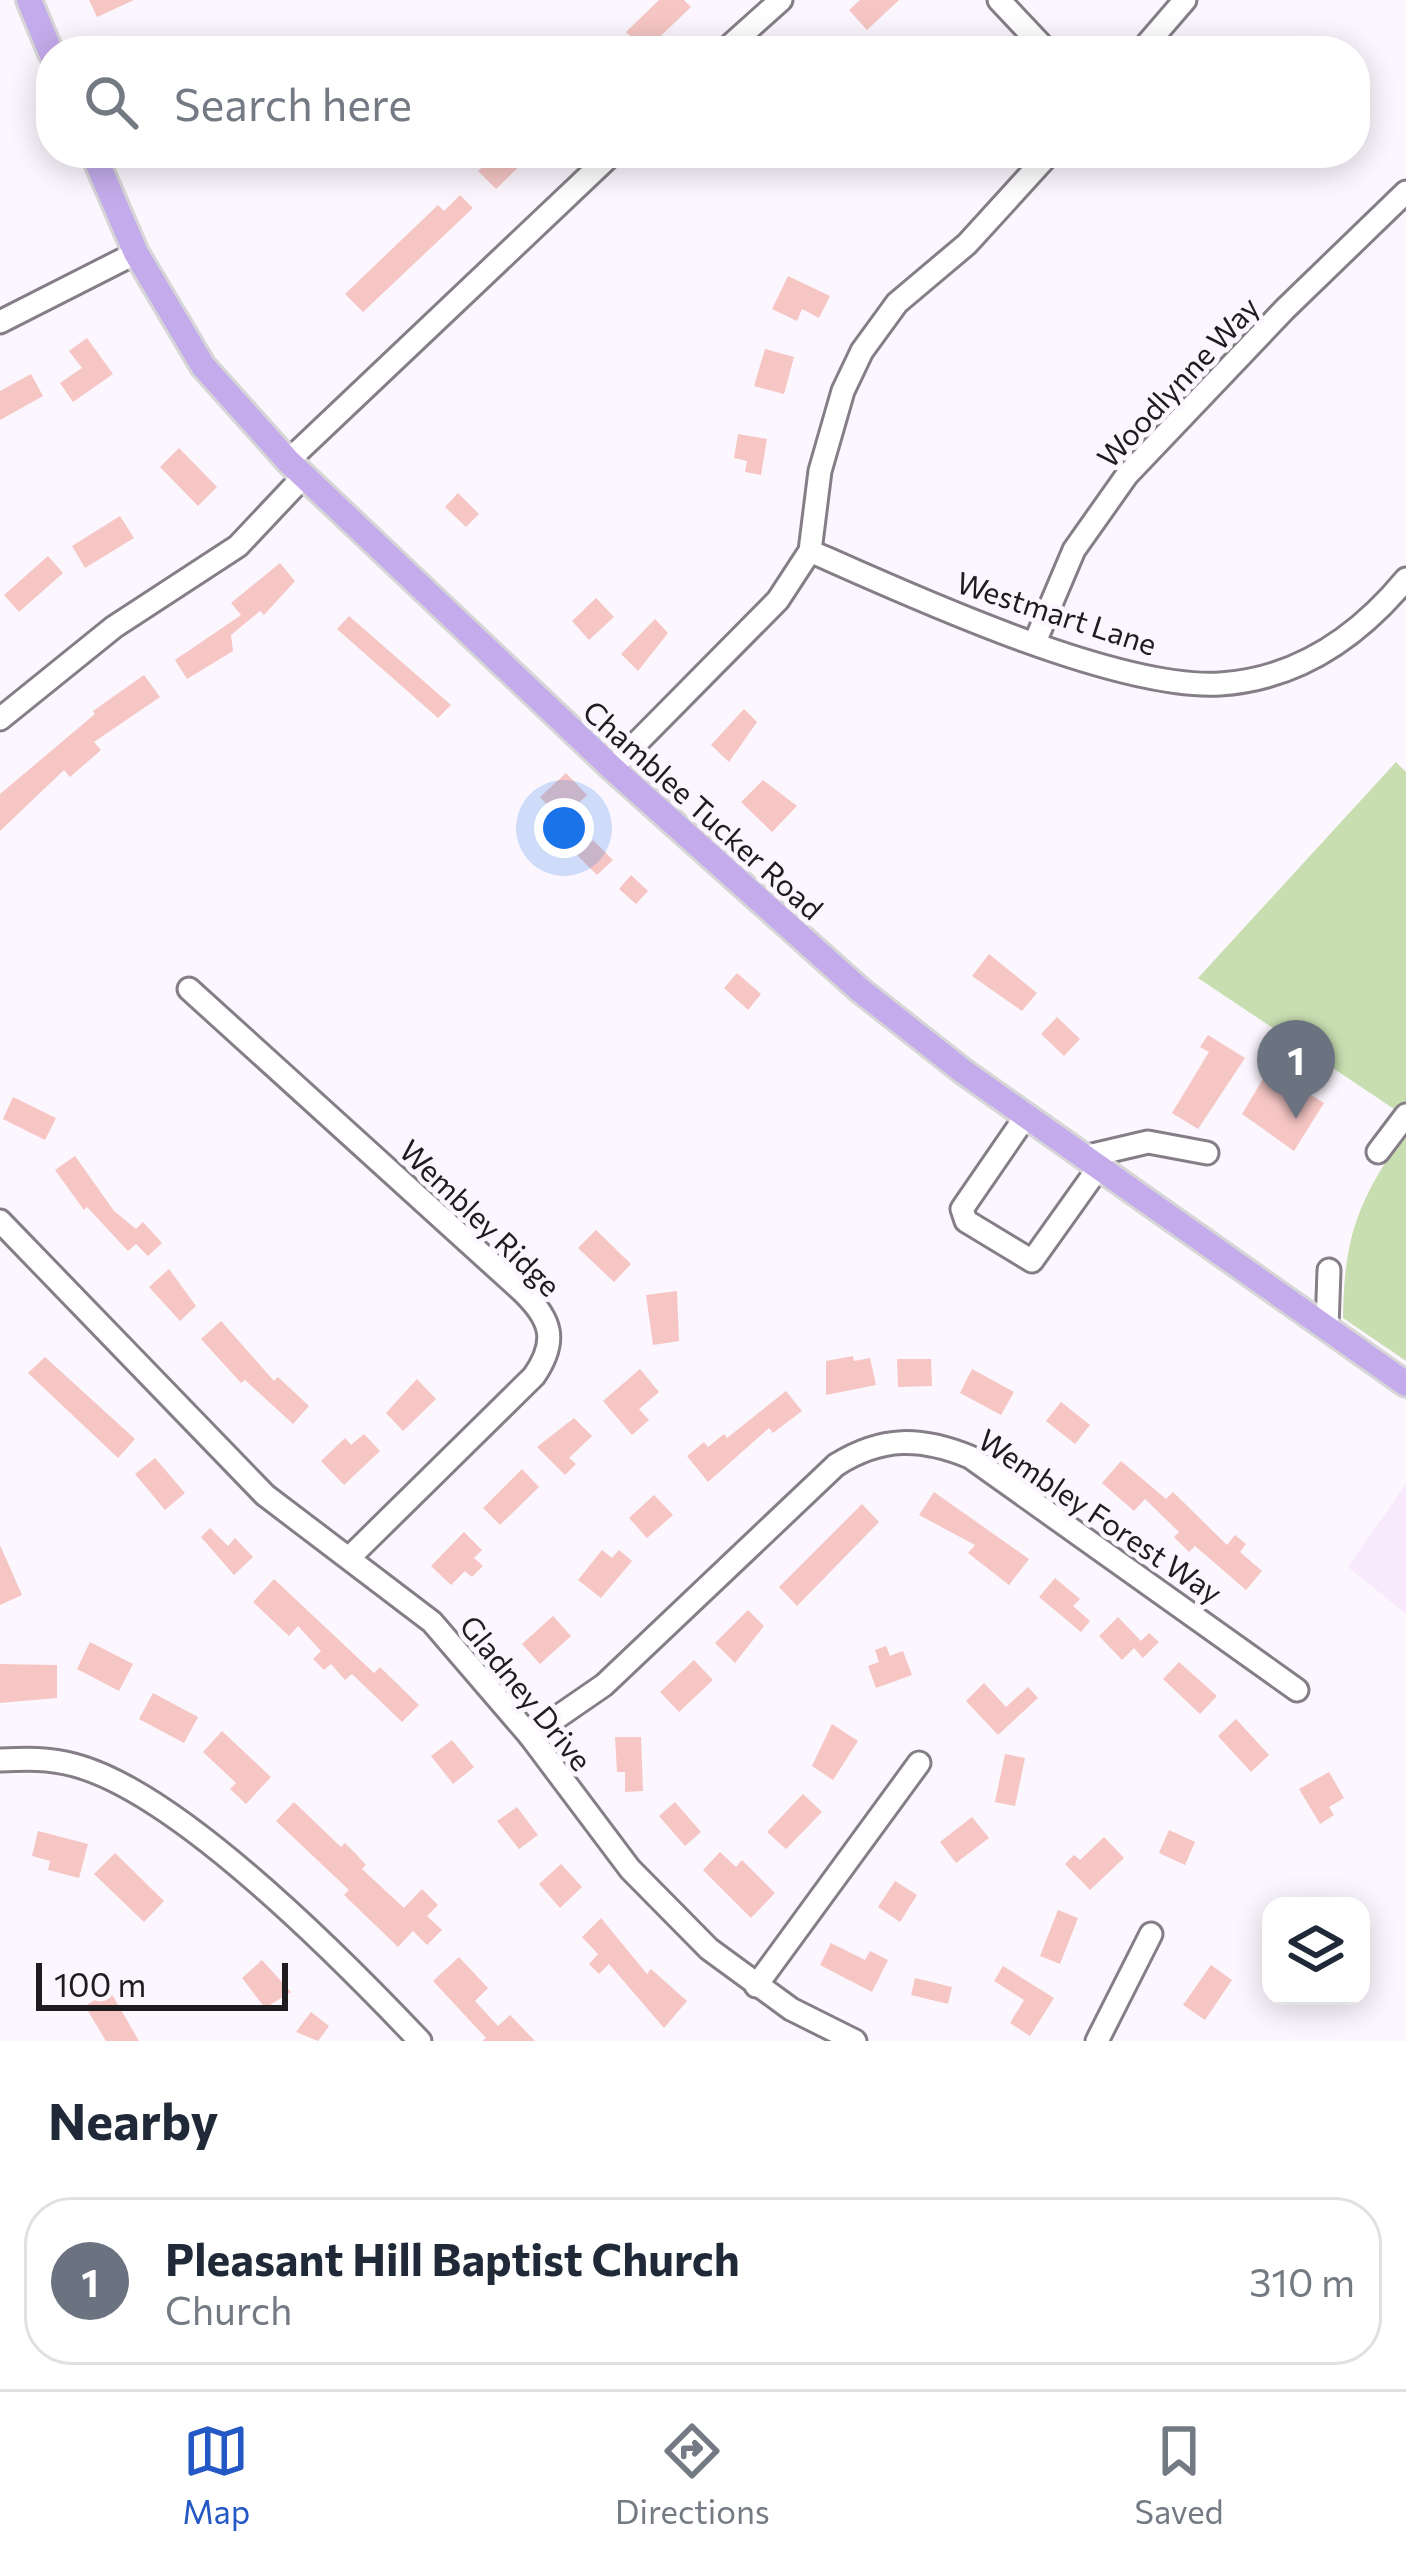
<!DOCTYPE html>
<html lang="en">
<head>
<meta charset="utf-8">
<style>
	body { margin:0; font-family:Commissioner,sans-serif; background:#f2f2f3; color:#1f2937 }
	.controls { position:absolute; right:36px; bottom:36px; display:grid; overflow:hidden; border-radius:24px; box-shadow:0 6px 30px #0003 }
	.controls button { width:108px; height:108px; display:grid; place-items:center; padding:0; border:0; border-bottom:3px solid #e0e1e3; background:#fff; color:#1f2937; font:60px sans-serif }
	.scale { position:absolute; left:36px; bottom:30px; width:252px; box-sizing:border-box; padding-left:12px; border:6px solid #1f1c20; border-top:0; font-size:33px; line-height:42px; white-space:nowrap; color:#1f1c20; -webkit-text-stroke:9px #fcf7fe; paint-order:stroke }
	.you { position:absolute; left:564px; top:828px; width:42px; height:42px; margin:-30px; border:9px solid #fff; border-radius:50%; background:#1a73e8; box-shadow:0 0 0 18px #1a73e833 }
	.badge { display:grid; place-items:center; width:78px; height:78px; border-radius:50%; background:#2358c5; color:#fff; font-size:39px; font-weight:700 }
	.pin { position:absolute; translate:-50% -99px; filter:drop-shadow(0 3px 6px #0008) }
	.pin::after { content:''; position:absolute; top:63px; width:42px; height:36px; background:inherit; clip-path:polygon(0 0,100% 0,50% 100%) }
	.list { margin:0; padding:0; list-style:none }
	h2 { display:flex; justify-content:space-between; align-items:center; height:156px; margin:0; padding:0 48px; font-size:51px }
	h2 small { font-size:39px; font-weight:400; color:#747a83 }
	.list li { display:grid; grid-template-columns:78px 1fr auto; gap:36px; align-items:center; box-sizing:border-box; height:168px; margin:0 24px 24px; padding:0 24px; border:3px solid #e0e1e3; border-radius:48px }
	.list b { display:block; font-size:45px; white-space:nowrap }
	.list p { margin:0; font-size:39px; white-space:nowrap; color:#747a83 }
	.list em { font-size:39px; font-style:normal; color:#747a83 }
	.icon { flex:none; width:66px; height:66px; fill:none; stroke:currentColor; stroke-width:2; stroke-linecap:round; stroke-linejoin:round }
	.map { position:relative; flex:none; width:1406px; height:2041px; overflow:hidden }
	.search { position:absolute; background:#fff; box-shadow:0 6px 30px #0003; left:36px; right:36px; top:36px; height:132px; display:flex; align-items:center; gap:30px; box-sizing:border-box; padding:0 42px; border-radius:48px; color:#747a83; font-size:45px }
	.sheet { height:348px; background:#fff }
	nav { display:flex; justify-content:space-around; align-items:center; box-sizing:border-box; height:168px; border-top:3px solid #e0e1e3; background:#fff; font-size:33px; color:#747a83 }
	nav a { display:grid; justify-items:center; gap:6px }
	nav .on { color:#2358c5 }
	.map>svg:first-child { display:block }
</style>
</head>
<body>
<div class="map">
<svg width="1406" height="2041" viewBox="0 0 1406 2041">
	<rect width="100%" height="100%" fill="#fcf7fe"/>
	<polygon fill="#f9e9fc" points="1406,1484 1406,1614 1348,1567"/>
	<g fill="#c8deb0">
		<polygon points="1396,762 1406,772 1406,1117 1198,978"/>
		<path d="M1406,1131V1361L1343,1318C1344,1233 1359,1200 1406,1131Z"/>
	</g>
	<g fill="#f5c6c4">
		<polygon points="89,0 134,0 97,17"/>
		<polygon points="659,0 684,0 691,7 645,51 626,32"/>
		<polygon points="860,0 899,0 867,30 849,10"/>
		<polygon points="497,153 533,153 496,189 478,171"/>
		<polygon points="460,195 473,208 363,312 345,294 438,205 444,211"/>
		<polygon points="788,276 830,296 819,318 802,309 797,321 772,309"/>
		<polygon points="87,338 113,374 73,402 60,383 82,368 69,351"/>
		<polygon points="765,349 794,357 784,394 754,386"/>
		<polygon points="31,374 43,396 0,420 0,391"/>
		<polygon points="738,434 767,439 761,475 745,472 747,461 734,458"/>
		<polygon points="179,448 217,487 198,506 160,467"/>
		<polygon points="458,493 479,514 466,527 445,507"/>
		<polygon points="120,516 134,538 85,568 72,546"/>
		<polygon points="48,556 63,573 19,612 4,595"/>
		<polygon points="280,563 295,581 264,615 260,611 231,635 233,651 187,679 175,660 241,615 231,603"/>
		<polygon points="596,598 614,617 589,640 572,621"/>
		<polygon points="349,616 451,705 438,718 337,629"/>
		<polygon points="655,619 668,633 638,671 621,654"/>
		<polygon points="144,675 160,697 94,742 101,750 70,777 64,770 0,831 0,794 95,714 93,711"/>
		<polygon points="744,709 757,722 729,762 711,745"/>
		<polygon points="566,773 587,795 561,819 540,797"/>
		<polygon points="763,780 797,806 772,832 741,802"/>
		<polygon points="593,840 613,860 597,875 577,855"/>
		<polygon points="631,875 648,891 636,904 619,889"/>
		<polygon points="989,954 1037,993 1022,1011 972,976"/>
		<polygon points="737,973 761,994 748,1010 724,988"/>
		<polygon points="1057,1017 1080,1039 1064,1056 1041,1034"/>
		<polygon points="1208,1035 1245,1058 1198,1129 1172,1113 1209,1052 1200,1047"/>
		<polygon points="1279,1052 1299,1064 1289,1082 1324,1103 1294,1151 1242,1114"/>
		<polygon points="13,1097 56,1118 45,1140 3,1119"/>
		<polygon points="75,1156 114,1211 136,1229 143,1222 162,1243 148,1256 136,1244 128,1251 87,1207 84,1210 55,1170"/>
		<polygon points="596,1230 631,1264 614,1282 578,1248"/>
		<polygon points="169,1269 196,1306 180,1321 149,1287"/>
		<polygon points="677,1291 679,1341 653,1345 646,1295"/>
		<polygon points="221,1321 274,1381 278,1377 309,1406 293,1424 245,1380 241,1383 201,1339"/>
		<polygon points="853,1356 854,1361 870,1358 876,1385 826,1395 826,1361"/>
		<polygon points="45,1357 135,1439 118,1458 28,1373"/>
		<polygon points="897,1359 931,1359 932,1386 898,1387"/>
		<polygon points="640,1369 659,1392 639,1409 649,1420 632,1435 603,1401"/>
		<polygon points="972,1369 1014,1392 1001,1415 960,1393"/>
		<polygon points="417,1379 436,1399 403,1431 386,1413"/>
		<polygon points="786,1391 802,1411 773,1433 769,1428 708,1482 687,1456 704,1442 708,1447 724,1434 727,1438"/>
		<polygon points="1061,1402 1090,1425 1075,1444 1046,1421"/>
		<polygon points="574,1418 592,1436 569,1458 576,1464 565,1475 537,1447"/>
		<polygon points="364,1434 380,1451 344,1485 321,1461 345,1438 351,1445"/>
		<polygon points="155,1458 185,1493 165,1510 135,1474"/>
		<polygon points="1121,1461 1166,1499 1173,1492 1227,1545 1235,1535 1246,1544 1240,1552 1262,1571 1246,1590 1195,1546 1189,1552 1174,1537 1179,1532 1145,1499 1134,1511 1102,1483"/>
		<polygon points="522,1469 539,1487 500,1525 483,1508"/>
		<polygon points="934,1492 1029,1559 1009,1585 968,1553 975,1545 919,1515"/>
		<polygon points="654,1495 673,1515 647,1538 629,1518"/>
		<polygon points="862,1504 879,1522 797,1606 779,1587"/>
		<polygon points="210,1528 228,1546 235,1538 253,1557 234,1575 201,1537"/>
		<polygon points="464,1532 482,1550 474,1558 483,1566 472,1577 465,1571 451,1585 431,1566"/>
		<polygon points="0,1545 22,1595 0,1605"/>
		<polygon points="602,1550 612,1558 619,1550 632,1561 601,1598 578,1580"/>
		<polygon points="1055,1578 1080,1599 1073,1606 1090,1621 1081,1632 1039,1597"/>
		<polygon points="274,1579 374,1673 380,1667 419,1705 402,1722 352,1674 345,1680 331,1664 324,1670 313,1659 321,1651 298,1626 289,1636 253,1602"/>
		<polygon points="748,1610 764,1626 735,1663 715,1643"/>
		<polygon points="553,1616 571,1636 540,1664 522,1644"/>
		<polygon points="1118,1617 1141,1641 1149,1633 1159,1642 1143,1658 1134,1648 1122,1660 1099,1636"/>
		<polygon points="90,1642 133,1664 119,1691 77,1669"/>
		<polygon points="886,1646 890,1656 903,1651 912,1675 876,1688 868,1666 879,1662 875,1650"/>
		<polygon points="694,1660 713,1680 679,1712 660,1692"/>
		<polygon points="1179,1662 1217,1696 1200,1714 1163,1679"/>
		<polygon points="0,1664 57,1665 57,1698 0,1703"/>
		<polygon points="984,1683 1006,1707 1028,1687 1038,1698 998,1735 966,1701"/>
		<polygon points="153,1693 198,1717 184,1743 139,1719"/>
		<polygon points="1236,1719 1269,1755 1251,1772 1218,1736"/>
		<polygon points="832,1724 858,1741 833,1780 812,1766"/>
		<polygon points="222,1731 271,1777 246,1804 230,1789 236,1783 203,1752"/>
		<polygon points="615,1737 641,1737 643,1791 625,1792 625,1772 617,1772"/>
		<polygon points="452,1740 474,1767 453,1784 431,1756"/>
		<polygon points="1005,1754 1025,1758 1015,1806 995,1802"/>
		<polygon points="1329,1772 1344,1798 1329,1807 1334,1815 1320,1824 1299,1789"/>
		<polygon points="803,1794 822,1812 786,1849 767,1832"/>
		<polygon points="294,1802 341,1847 345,1843 356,1854 366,1865 362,1869 404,1908 422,1889 438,1905 427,1916 442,1930 427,1945 413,1931 398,1947 344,1895 349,1890 276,1821"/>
		<polygon points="675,1802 701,1832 685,1846 659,1816"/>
		<polygon points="517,1807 538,1835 519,1849 497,1821"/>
		<polygon points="972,1817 989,1838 956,1863 940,1842"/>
		<polygon points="1169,1830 1195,1842 1185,1865 1159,1853"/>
		<polygon points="38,1831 88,1844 79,1878 48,1870 50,1861 32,1856"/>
		<polygon points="1104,1837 1124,1858 1090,1890 1065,1864 1074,1855 1080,1860"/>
		<polygon points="720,1852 736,1867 742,1860 775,1893 751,1918 703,1870"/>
		<polygon points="115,1853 164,1901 144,1922 94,1874"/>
		<polygon points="561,1864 582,1887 560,1908 539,1884"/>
		<polygon points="895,1881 917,1895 900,1922 878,1907"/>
		<polygon points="1058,1910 1078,1918 1060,1964 1040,1956"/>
		<polygon points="601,1918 647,1974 651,1969 687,2001 664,2028 609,1964 599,1974 589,1964 598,1954 582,1937"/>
		<polygon points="831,1943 865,1960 870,1951 888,1960 872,1992 820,1965"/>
		<polygon points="459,1957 488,1988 475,2001 498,2026 510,2015 535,2041 482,2041 486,2038 433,1981"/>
		<polygon points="262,1960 291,1992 265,2008 242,1978"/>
		<polygon points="1211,1965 1232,1980 1205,2020 1183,2005"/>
		<polygon points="1003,1966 1054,1998 1030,2036 1010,2023 1024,2000 994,1981"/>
		<polygon points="915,1978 952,1987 948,2004 911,1995"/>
		<polygon points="110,1991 139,2041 106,2041 85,2006"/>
		<polygon points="311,2012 329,2026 318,2041 296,2032"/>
	</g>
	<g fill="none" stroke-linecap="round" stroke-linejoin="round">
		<defs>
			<g id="minor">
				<polyline points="999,0 1047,51"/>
				<polyline points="724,51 781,0"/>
				<polyline points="1141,51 1185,0"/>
				<polyline points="0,322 136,253"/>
				<polyline points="288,461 613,153"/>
				<path d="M810,551C909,595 1115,690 1220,684C1297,679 1358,637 1406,579"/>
				<polyline points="1035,642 1074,550 1127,475 1285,309 1406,192"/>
				<polyline points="0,719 114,627 238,546 304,476"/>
				<polyline points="612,768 778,600 810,551 820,471 843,391 862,351 897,303 967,244 1050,153"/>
				<path d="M189,989L522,1291C552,1320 558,1341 534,1376L349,1558"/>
				<polyline points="1026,1116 962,1209 966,1221 1032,1261 1099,1167"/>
				<polyline points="1378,1152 1406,1115"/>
				<polyline points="1084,1157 1148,1142 1207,1153"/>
				<polyline points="0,1221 265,1495 432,1622 530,1736 630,1869 709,1949 791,2009 855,2041"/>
				<polyline points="1327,1328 1329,1270"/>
				<path d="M530,1736L604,1685L836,1465C882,1436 921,1437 970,1457L1297,1690"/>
				<path d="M0,1760C25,1759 49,1758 74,1765C178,1792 344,1961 420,2041"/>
				<polyline points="756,1986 919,1763"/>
				<polyline points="1097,2041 1151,1934"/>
			</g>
			<g id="major">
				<polyline points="29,0 51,53"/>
				<polyline points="93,153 136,253 203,366 288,461 612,768 860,990 964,1072 1406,1384"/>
			</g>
		</defs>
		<use href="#minor" stroke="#857e87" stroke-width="27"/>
		<use href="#major" stroke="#d7d6d7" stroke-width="30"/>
		<use href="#minor" stroke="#fff" stroke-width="21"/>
		<use href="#major" stroke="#c4acec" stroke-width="24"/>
	</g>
	<g text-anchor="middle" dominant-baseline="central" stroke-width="10" stroke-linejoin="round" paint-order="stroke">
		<g font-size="30" fill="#1f1c20" stroke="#fcf7fe">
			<text transform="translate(1177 381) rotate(-47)">Woodlynne Way</text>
			<text transform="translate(1057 612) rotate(18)">Westmart Lane</text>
			<text transform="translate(704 809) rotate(42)">Chamblee Tucker Road</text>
			<text transform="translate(481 1217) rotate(44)">Wembley Ridge</text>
			<text transform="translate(1101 1515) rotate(34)">Wembley Forest Way</text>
			<text transform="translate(527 1692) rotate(51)">Gladney Drive</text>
		</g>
	</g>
</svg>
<div class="controls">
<button><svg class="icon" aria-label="layers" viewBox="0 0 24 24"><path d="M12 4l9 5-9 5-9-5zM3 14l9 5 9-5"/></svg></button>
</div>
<div class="scale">100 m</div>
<div class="you"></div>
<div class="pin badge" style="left:1296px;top:1119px;background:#6b7280">1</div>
<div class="search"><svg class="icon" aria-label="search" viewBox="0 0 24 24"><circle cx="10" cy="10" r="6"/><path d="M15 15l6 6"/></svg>Search here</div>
</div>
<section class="sheet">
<h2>Nearby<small></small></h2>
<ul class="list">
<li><span class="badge" style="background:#6b7280">1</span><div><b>Pleasant Hill Baptist Church</b><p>Church</p></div><em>310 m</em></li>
</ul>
</section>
<nav>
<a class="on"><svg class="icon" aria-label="map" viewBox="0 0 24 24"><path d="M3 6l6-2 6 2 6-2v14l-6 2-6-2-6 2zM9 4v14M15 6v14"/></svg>Map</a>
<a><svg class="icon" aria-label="directions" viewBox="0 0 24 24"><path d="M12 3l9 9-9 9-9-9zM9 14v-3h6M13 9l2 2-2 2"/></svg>Directions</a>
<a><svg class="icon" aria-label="saved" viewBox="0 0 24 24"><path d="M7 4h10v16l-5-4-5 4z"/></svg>Saved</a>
</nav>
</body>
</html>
